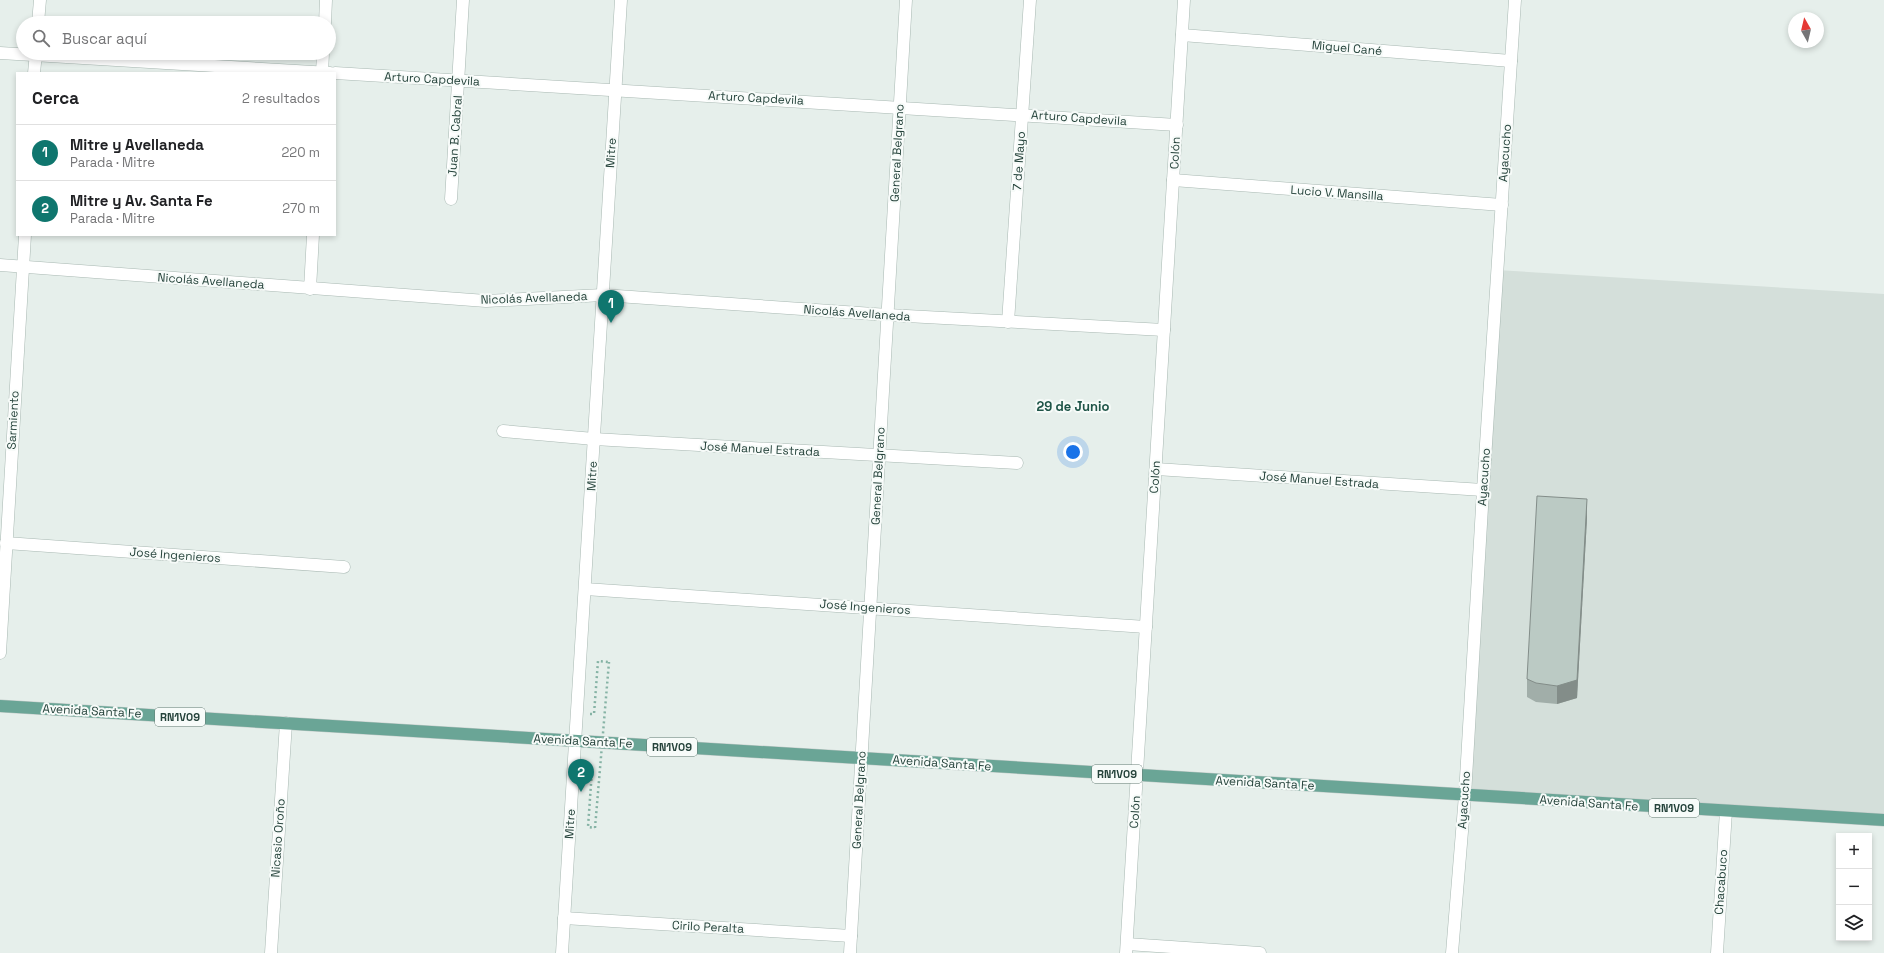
<!DOCTYPE html>
<html lang="es">
<head>
<meta charset="utf-8">
<style>
	body { margin:0; font-family:"Space Grotesk",sans-serif; background:#f6f6f6; color:#202124 }
	.controls { position:absolute; right:12px; bottom:12px; display:grid; overflow:hidden; border-radius:0px; box-shadow:0 2px 6px #0003 }
	.controls button { width:36px; height:36px; display:grid; place-items:center; padding:0; border:0; border-bottom:1px solid #e0e0e0; background:#fff; color:#202124; font:20px sans-serif }
	.compass { position:absolute; left:1788px; top:12px; width:36px; height:36px; border-radius:50%; background:#fff; box-shadow:0 2px 6px #0003; rotate:352deg }
	.you { position:absolute; left:1073px; top:452px; width:14px; height:14px; margin:-10px; border:3px solid #fff; border-radius:50%; background:#1a73e8; box-shadow:0 0 0 6px #1a73e833 }
	.badge { display:grid; place-items:center; width:26px; height:26px; border-radius:50%; background:#0f766e; color:#fff; font-size:13px; font-weight:700 }
	.pin { position:absolute; translate:-50% -33px; filter:drop-shadow(0 1px 2px #0008) }
	.pin::after { content:''; position:absolute; top:21px; width:14px; height:12px; background:inherit; clip-path:polygon(0 0,100% 0,50% 100%) }
	.list { margin:0; padding:0; list-style:none }
	h2 { display:flex; justify-content:space-between; align-items:center; height:52px; margin:0; padding:0 16px; font-size:17px }
	h2 small { font-size:13px; font-weight:400; color:#757577 }
	.list li { display:grid; grid-template-columns:26px 1fr auto; gap:12px; align-items:center; box-sizing:border-box; height:56px; padding:0 16px; border-top:1px solid #e0e0e0 }
	.list b { display:block; font-size:15px; white-space:nowrap }
	.list p { margin:0; font-size:13px; white-space:nowrap; color:#757577 }
	.list em { font-size:13px; font-style:normal; color:#757577 }
	.icon { flex:none; width:22px; height:22px; fill:none; stroke:currentColor; stroke-width:2; stroke-linecap:round; stroke-linejoin:round }
	.map { position:relative; flex:none; width:1884px; height:953px; overflow:hidden }
	.search { position:absolute; background:#fff; box-shadow:0 2px 6px #0003; left:16px; top:16px; width:320px; height:44px; display:flex; align-items:center; gap:10px; box-sizing:border-box; padding:0 14px; border-radius:22px; color:#757577; font-size:15px }
	.panel { position:absolute; background:#fff; box-shadow:0 2px 6px #0003; left:16px; top:72px; width:320px; height:164px; border-radius:0px }
	.map>svg:first-child { display:block }
</style>
</head>
<body>
<div class="map">
<svg width="1884" height="953" viewBox="0 0 1884 953">
	<rect width="100%" height="100%" fill="#e6efeb"/>
	<polygon fill="#d4dfda" points="1497,270 1884,294 1884,820 1465,795"/>
	<g fill="none" stroke-linecap="round" stroke-linejoin="round">
		<defs>
			<g id="street">
				<polyline points="38,23 40,0"/>
				<polyline points="325,23 326,0"/>
				<polyline points="1182,35 1511,61"/>
				<polyline points="0,53 330,73"/>
				<polyline points="34,73 36,53"/>
				<polyline points="322,73 323,53"/>
				<polyline points="335,73 1177,125"/>
				<polyline points="1173,180 1502,205"/>
				<polyline points="451,199 463,0"/>
				<polyline points="0,265 486,301 603,295 888,315 1164,330"/>
				<polyline points="310,289 313,235"/>
				<polyline points="1008,322 1030,0"/>
				<polyline points="503,431 594,439 1017,463"/>
				<polyline points="1156,469 1483,490"/>
				<polyline points="6,543 344,567"/>
				<polyline points="585,589 1146,627"/>
				<polyline points="0,653 25,235"/>
				<polyline points="564,918 851,936"/>
				<polyline points="1127,944 1260,953"/>
				<polyline points="271,953 286,723"/>
				<polyline points="562,953 621,0"/>
				<polyline points="850,953 906,0"/>
				<polyline points="1126,953 1184,0"/>
				<polyline points="1452,953 1465,795 1483,490 1515,0"/>
				<polyline points="1717,953 1726,811"/>
			</g>
			<polyline id="primary" points="0,706 1884,820"/>
		</defs>
		<use href="#street" stroke="#a8b8b2" stroke-width="13"/>
		<use href="#primary" stroke="#c2cac8" stroke-width="13"/>
		<g stroke="#86b3a5" stroke-width="2.5" stroke-dasharray="2 3" stroke-linecap="butt">
			<polyline points="590,714 594,714 598,661 609,662"/>
			<polyline points="586,770 592,770 588,827 595,828"/>
		</g>
		<use href="#street" stroke="#fff" stroke-width="12"/>
		<use href="#primary" stroke="#6aa596" stroke-width="12"/>
		<polyline stroke="#86b3a5" stroke-width="2.5" stroke-dasharray="2 3" stroke-linecap="butt" points="595,828 609,662"/>
	</g>
	<polygon fill="#a1aea9" points="1587,518 1577,698 1557,704 1536,702 1527,697 1527,679"/>
	<polygon fill="#838d89" points="1587,499 1587,518 1577,698 1557,704 1557,686"/>
	<polygon fill="#bbcac4" stroke="#838d89" points="1537,496 1587,499 1577,680 1557,686 1536,683 1527,679"/>
	<g text-anchor="middle" dominant-baseline="central" stroke-width="4" stroke-linejoin="round" paint-order="stroke">
		<g fill="#f7fbf9" stroke="#637a73" stroke-width="1">
			<rect x="155" y="708" width="50" height="18" rx="3"/>
			<rect x="647" y="738" width="50" height="18" rx="3"/>
			<rect x="1092" y="765" width="50" height="18" rx="3"/>
			<rect x="1649" y="799" width="50" height="18" rx="3"/>
		</g>
		<g font-size="11" font-weight="bold" fill="#24423a">
			<text x="180" y="717">RN1V09</text>
			<text x="672" y="747">RN1V09</text>
			<text x="1117" y="774">RN1V09</text>
			<text x="1674" y="808">RN1V09</text>
		</g>
		<g font-size="12" fill="#24423a" stroke="#f7fbf9">
			<text transform="translate(1347 48) rotate(5)">Miguel Cané</text>
			<text transform="translate(432 79) rotate(3)">Arturo Capdevila</text>
			<text transform="translate(756 98) rotate(3)">Arturo Capdevila</text>
			<text transform="translate(1079 118) rotate(4)">Arturo Capdevila</text>
			<text transform="translate(455 136) rotate(-86)">Juan B. Cabral</text>
			<text transform="translate(611 153) rotate(-86)">Mitre</text>
			<text transform="translate(897 153) rotate(-87)">General Belgrano</text>
			<text transform="translate(1175 153) rotate(-87)">Colón</text>
			<text transform="translate(1505 153) rotate(-86)">Ayacucho</text>
			<text transform="translate(1019 161) rotate(-86)">7 de Mayo</text>
			<text transform="translate(1337 193) rotate(4)">Lucio V. Mansilla</text>
			<text transform="translate(211 281) rotate(4)">Nicolás Avellaneda</text>
			<text transform="translate(534 298) rotate(-2)">Nicolás Avellaneda</text>
			<text transform="translate(857 313) rotate(4)">Nicolás Avellaneda</text>
			<text transform="translate(13 420) rotate(-87)">Sarmiento</text>
			<text transform="translate(760 449) rotate(3)">José Manuel Estrada</text>
			<text transform="translate(592 476) rotate(-87)">Mitre</text>
			<text transform="translate(878 476) rotate(-87)">General Belgrano</text>
			<text transform="translate(1155 477) rotate(-86)">Colón</text>
			<text transform="translate(1484 477) rotate(-86)">Ayacucho</text>
			<text transform="translate(1319 480) rotate(4)">José Manuel Estrada</text>
			<text transform="translate(175 555) rotate(4)">José Ingenieros</text>
			<text transform="translate(865 607) rotate(4)">José Ingenieros</text>
			<text transform="translate(92 711) rotate(3)">Avenida Santa Fe</text>
			<text transform="translate(583 741) rotate(3)">Avenida Santa Fe</text>
			<text transform="translate(942 763) rotate(4)">Avenida Santa Fe</text>
			<text transform="translate(1265 783) rotate(3)">Avenida Santa Fe</text>
			<text transform="translate(859 800) rotate(-87)">General Belgrano</text>
			<text transform="translate(1464 800) rotate(-86)">Ayacucho</text>
			<text transform="translate(1589 803) rotate(4)">Avenida Santa Fe</text>
			<text transform="translate(1135 812) rotate(-86)">Colón</text>
			<text transform="translate(570 824) rotate(-86)">Mitre</text>
			<text transform="translate(278 838) rotate(-86)">Nicasio Oroño</text>
			<text transform="translate(1721 882) rotate(-86)">Chacabuco</text>
			<text transform="translate(708 927) rotate(3)">Cirilo Peralta</text>
		</g>
		<g font-size="13" font-weight="bold" fill="#1f5548" stroke="#f7fbf9">
			<text x="1073" y="406">29 de Junio</text>
		</g>
	</g>
</svg>
<div class="controls">
<button>+</button>
<button>−</button>
<button><svg class="icon" aria-label="layers" viewBox="0 0 24 24"><path d="M12 4l9 5-9 5-9-5zM3 14l9 5 9-5"/></svg></button>
</div>
<svg class="compass" viewBox="-18 -18 36 36"><path d="M0-13l5 13h-10z" fill="#e53935"/><path d="M0 13l5-13h-10z" fill="#757577"/></svg>
<div class="you"></div>
<div class="pin badge" style="left:611px;top:323px">1</div>
<div class="pin badge" style="left:581px;top:792px">2</div>
<div class="search"><svg class="icon" aria-label="search" viewBox="0 0 24 24"><circle cx="10" cy="10" r="6"/><path d="M15 15l6 6"/></svg>Buscar aquí</div>
<section class="panel">
<h2>Cerca<small>2 resultados</small></h2>
<ul class="list">
<li><span class="badge">1</span><div><b>Mitre y Avellaneda</b><p>Parada · Mitre</p></div><em>220 m</em></li>
<li><span class="badge">2</span><div><b>Mitre y Av. Santa Fe</b><p>Parada · Mitre</p></div><em>270 m</em></li>
</ul>
</section>
</div>
</body>
</html>
